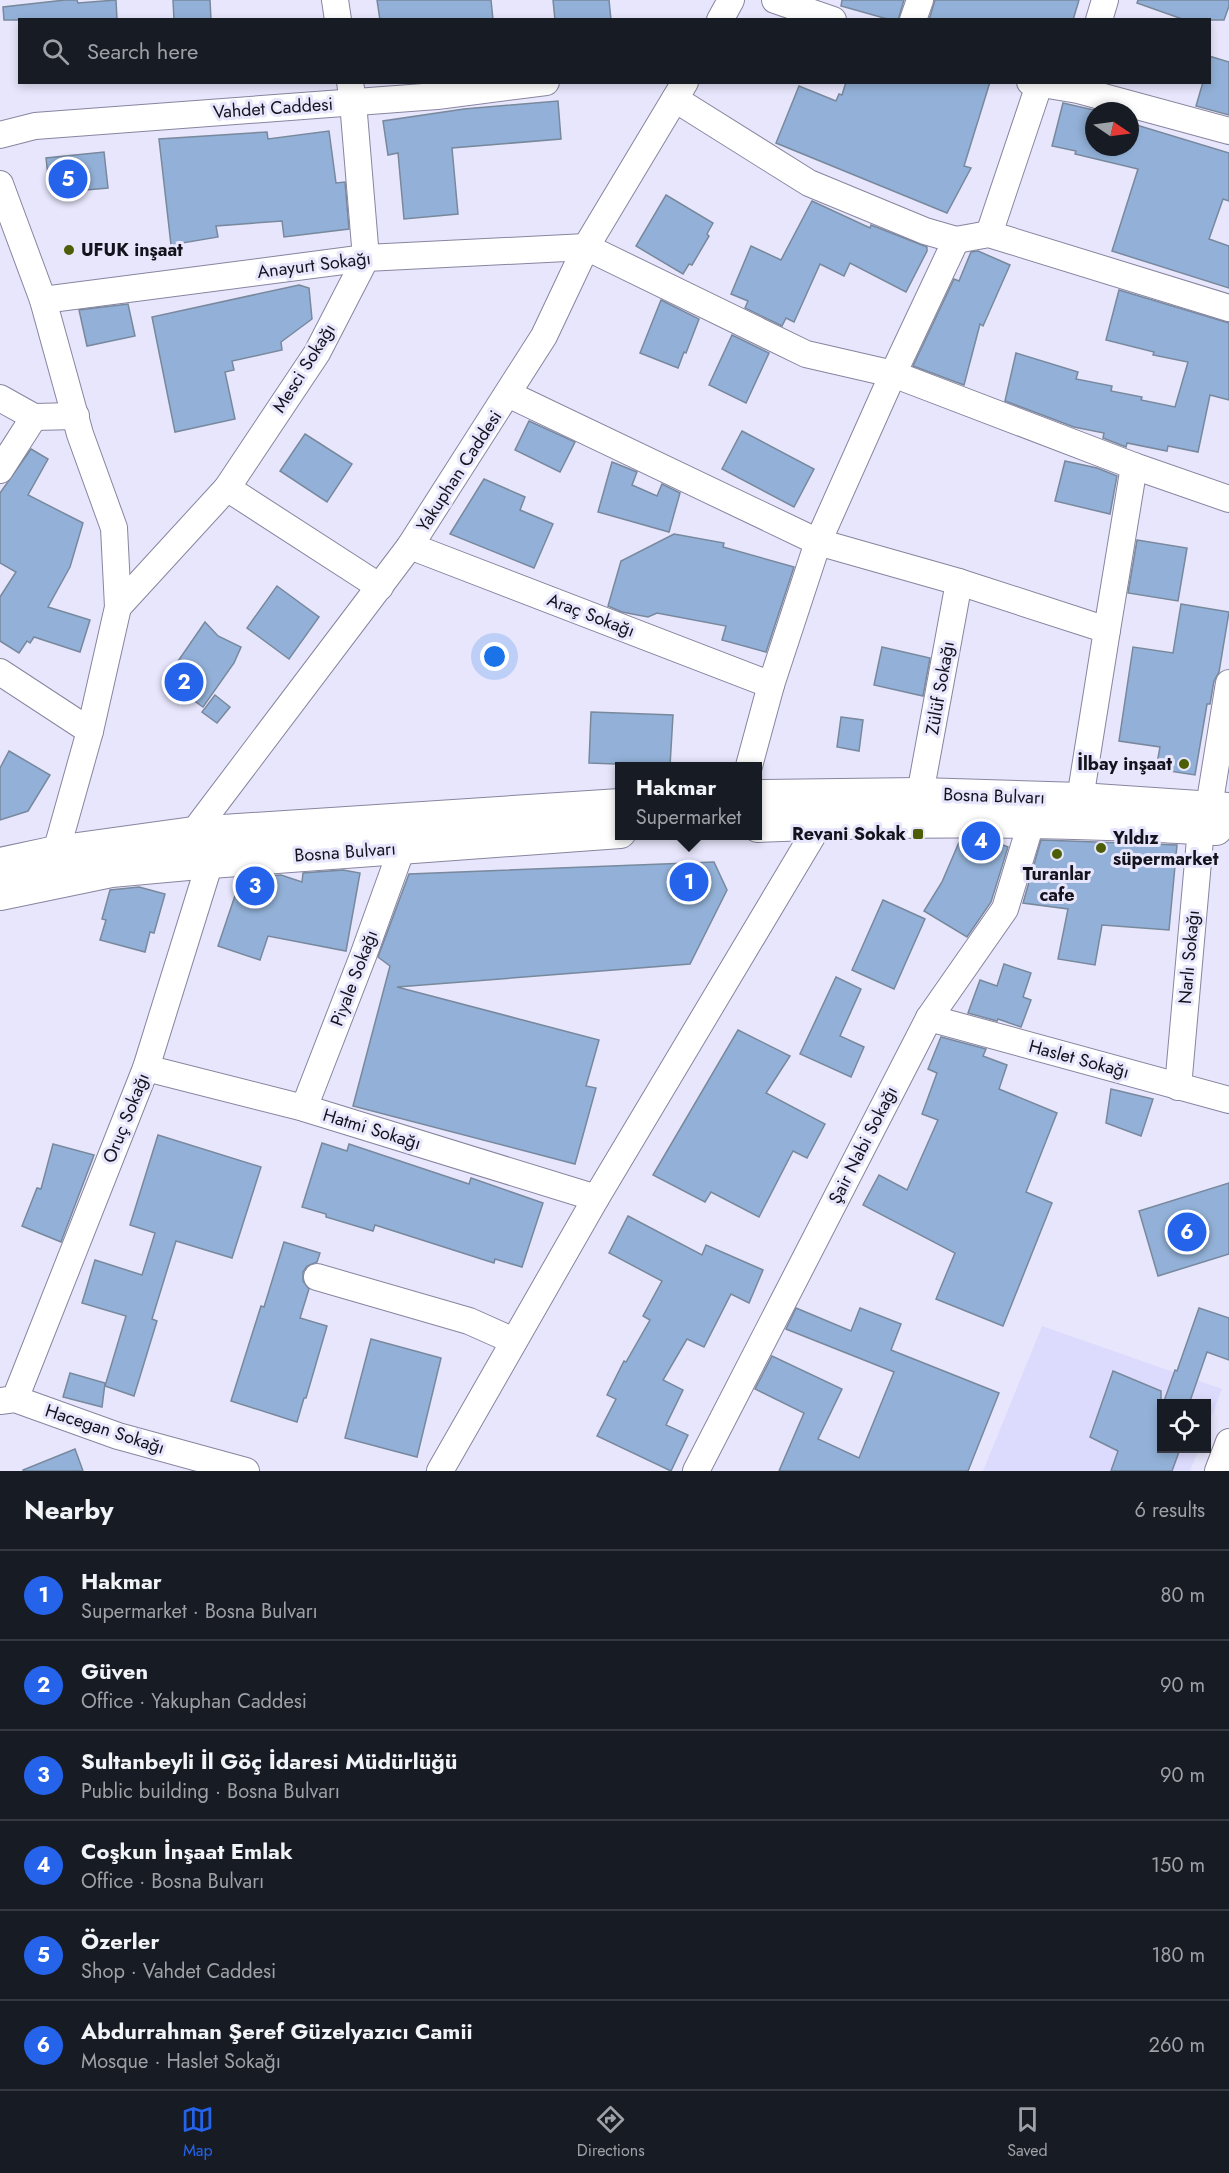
<!DOCTYPE html>
<html lang="en">
<head>
<meta charset="utf-8">
<style>
	body { margin:0; font-family:Jost,sans-serif; background:#242831; color:#f1f3f6 }
	.controls { position:absolute; right:18px; bottom:18px; display:grid; overflow:hidden; border-radius:0px; box-shadow:0 3px 9px #0003 }
	.controls button { width:54px; height:54px; display:grid; place-items:center; padding:0; border:0; border-bottom:2px solid #363941; background:#171b24; color:#f1f3f6; font:30px sans-serif }
	.compass { position:absolute; left:1085px; top:102px; width:54px; height:54px; border-radius:50%; background:#171b24; box-shadow:0 3px 9px #0003; rotate:103deg }
	.you { position:absolute; left:495px; top:657px; width:21px; height:21px; margin:-15px; border:4px solid #fff; border-radius:50%; background:#1a73e8; box-shadow:0 0 0 9px #1a73e833 }
	.badge { display:grid; place-items:center; width:39px; height:39px; border-radius:50%; background:#2563eb; color:#fff; font-size:20px; font-weight:700 }
	.pin { position:absolute; translate:-50% -50%; border:3px solid #fff; box-shadow:0 2px 6px #0006 }
	.popup { position:absolute; left:615px; top:762px; width:147px; height:78px; box-sizing:border-box; display:grid; place-content:center; border-radius:0px; background:#171b24; filter:drop-shadow(0 2px 4px #0005); font-size:20px; white-space:nowrap; color:#9ea1a6 }
	.popup b { font-size:22px; color:#f1f3f6 }
	.popup::after { content:''; position:absolute; left:50%; top:100%; margin-left:-12px; border:12px solid transparent; border-top-color:#171b24 }
	.list { margin:0; padding:0; list-style:none }
	h2 { display:flex; justify-content:space-between; align-items:center; height:78px; margin:0; padding:0 24px; font-size:26px }
	h2 small { font-size:20px; font-weight:400; color:#9ea1a6 }
	.list li { display:grid; grid-template-columns:39px 1fr auto; gap:18px; align-items:center; box-sizing:border-box; height:90px; padding:0 24px; border-top:2px solid #363941 }
	.list b { display:block; font-size:22px; white-space:nowrap }
	.list p { margin:0; font-size:20px; white-space:nowrap; color:#9ea1a6 }
	.list em { font-size:20px; font-style:normal; color:#9ea1a6 }
	.icon { flex:none; width:33px; height:33px; fill:none; stroke:currentColor; stroke-width:2; stroke-linecap:round; stroke-linejoin:round }
	.map { position:relative; flex:none; width:1229px; height:1471px; overflow:hidden }
	.search { position:absolute; background:#171b24; box-shadow:0 3px 9px #0003; left:18px; right:18px; top:18px; height:66px; display:flex; align-items:center; gap:15px; box-sizing:border-box; padding:0 21px; border-radius:0px; color:#9ea1a6; font-size:22px }
	.sheet { height:618px; background:#171b24 }
	nav { display:flex; justify-content:space-around; align-items:center; box-sizing:border-box; height:84px; border-top:2px solid #363941; background:#171b24; font-size:16px; color:#9ea1a6 }
	nav a { display:grid; justify-items:center; gap:3px }
	nav .on { color:#2563eb }
	.map>svg:first-child { display:block }
</style>
</head>
<body>
<div class="map">
<svg width="1229" height="1471" viewBox="0 0 1229 1471">
	<rect width="100%" height="100%" fill="#e7e6fc"/>
	<polygon fill="#dddbfd" points="1042,1326 1222,1389 1207,1428 1206,1404 1162,1404 1162,1448 1199,1449 1190,1471 983,1471"/>
	<g fill="#93b1d8" stroke="#78889d" stroke-width="1.5">
		<polygon points="65,0 77,0 78,3 116,0 117,20 4,20 3,7"/>
		<polygon points="173,0 210,0 211,20 174,20"/>
		<polygon points="377,0 491,0 493,20 380,20"/>
		<polygon points="553,0 609,0 611,20 555,20"/>
		<polygon points="842,0 904,0 898,20 891,20 841,6"/>
		<polygon points="935,0 1079,0 1073,20 929,20"/>
		<polygon points="1138,0 1229,0 1229,6 1224,20 1185,20 1137,3"/>
		<polygon points="1209,56 1229,62 1229,115 1196,106 1203,82 1209,82"/>
		<polygon points="846,82 990,82 964,166 971,168 947,213 776,143 799,86 836,101 839,94 842,95"/>
		<polygon points="558,101 561,139 452,148 458,214 404,219 398,153 388,155 383,121 464,109"/>
		<polygon points="1063,103 1094,110 1094,147 1130,147 1130,123 1229,153 1229,201 1223,199 1209,239 1229,246 1229,288 1112,251 1138,169 1075,154 1076,151 1052,146"/>
		<polygon points="329,131 336,183 345,182 349,229 284,237 282,221 216,226 218,237 171,245 159,139 267,132 268,139"/>
		<polygon points="104,152 108,188 63,192 61,174 48,176 46,158"/>
		<polygon points="666,195 713,223 707,234 709,236 692,265 689,264 683,274 636,246"/>
		<polygon points="812,201 870,228 871,225 927,247 927,251 906,292 850,263 844,276 820,264 794,322 786,318 782,326 745,308 748,301 731,294 751,246 781,260"/>
		<polygon points="978,251 1010,265 983,326 980,324 964,385 913,366 954,279 959,281 971,252"/>
		<polygon points="299,285 309,288 312,319 281,342 282,350 232,361 234,370 225,372 235,419 175,432 152,317"/>
		<polygon points="1119,290 1229,323 1229,400 1210,395 1198,452 1168,446 1167,451 1127,443 1126,447 1103,438 1104,433 1074,427 1005,401 1016,353 1078,372 1076,379 1112,386 1111,391 1142,397 1141,400 1175,407 1188,362 1153,355 1154,352 1106,340"/>
		<polygon points="661,300 699,319 686,353 684,352 678,368 640,353"/>
		<polygon points="128,304 135,336 87,346 79,310"/>
		<polygon points="732,335 769,353 746,403 709,385"/>
		<polygon points="529,421 575,442 560,472 515,450"/>
		<polygon points="742,431 814,469 794,507 722,469"/>
		<polygon points="305,434 352,464 327,502 280,471"/>
		<polygon points="31,449 48,459 28,495 83,523 70,567 48,607 90,620 80,652 34,637 30,643 27,641 19,653 0,641 0,597 16,572 0,563 0,493"/>
		<polygon points="1065,461 1097,468 1117,476 1110,514 1055,501"/>
		<polygon points="612,462 637,472 632,485 657,496 662,484 680,493 669,532 598,512"/>
		<polygon points="484,479 525,497 520,510 553,524 534,568 450,534"/>
		<polygon points="674,534 724,543 723,547 794,567 766,652 722,640 726,626 657,613 648,617 622,612 608,606 621,561"/>
		<polygon points="1137,540 1187,548 1178,601 1128,593"/>
		<polygon points="277,586 319,617 289,659 247,628"/>
		<polygon points="1181,604 1229,612 1219,672 1214,681 1210,704 1207,704 1195,775 1156,769 1160,747 1119,741 1133,647 1173,653"/>
		<polygon points="205,622 218,636 241,647 234,663 203,707 165,680"/>
		<polygon points="882,647 930,658 923,696 874,685"/>
		<polygon points="215,695 230,707 217,723 202,712"/>
		<polygon points="591,712 673,715 670,766 589,763"/>
		<polygon points="841,717 863,720 859,751 837,747"/>
		<polygon points="9,751 50,775 28,811 0,820 0,768"/>
		<polygon points="960,840 990,840 1008,847 991,902 967,937 924,911 942,882"/>
		<polygon points="1041,840 1177,845 1169,930 1102,925 1095,965 1058,959 1068,909 1023,903"/>
		<polygon points="714,862 727,890 690,964 397,987 599,1040 586,1086 596,1088 575,1164 353,1106 390,966 378,957 409,874"/>
		<polygon points="343,870 360,873 346,951 268,936 260,960 218,946 241,878 281,875 302,882 303,873"/>
		<polygon points="139,887 165,894 154,933 150,932 145,952 100,940 106,920 102,919 110,890"/>
		<polygon points="883,900 925,919 894,989 852,970"/>
		<polygon points="1004,964 1031,973 1023,997 1031,1000 1021,1027 998,1019 997,1021 968,1013 980,980 997,986"/>
		<polygon points="836,977 861,989 840,1036 864,1047 851,1077 800,1054"/>
		<polygon points="738,1030 790,1056 766,1093 825,1124 807,1158 793,1151 759,1217 711,1192 705,1202 653,1175"/>
		<polygon points="941,1037 986,1049 983,1056 1007,1065 999,1089 1057,1113 1026,1192 1052,1203 1003,1326 936,1299 955,1253 863,1205 879,1175 907,1190 938,1120 922,1114 937,1073 928,1069"/>
		<polygon points="1111,1089 1153,1099 1141,1136 1106,1123"/>
		<polygon points="158,1135 261,1167 232,1258 176,1241 152,1319 157,1321 134,1396 105,1386 126,1316 82,1303 95,1260 142,1275 155,1233 130,1225"/>
		<polygon points="322,1143 347,1151 349,1144 469,1184 471,1178 543,1203 522,1267 495,1259 494,1263 375,1225 373,1231 326,1217 326,1214 302,1207"/>
		<polygon points="53,1144 94,1155 61,1242 22,1226 37,1188 41,1189"/>
		<polygon points="1229,1183 1229,1254 1158,1276 1139,1211"/>
		<polygon points="628,1216 702,1255 706,1245 763,1270 749,1303 731,1294 704,1347 687,1339 663,1380 683,1390 666,1425 688,1435 671,1471 597,1436 616,1399 607,1395 624,1361 626,1362 650,1320 643,1316 662,1281 609,1253"/>
		<polygon points="284,1242 320,1253 317,1262 307,1266 303,1272 303,1281 309,1289 300,1318 327,1326 306,1398 304,1398 297,1422 231,1401 261,1306 264,1307"/>
		<polygon points="796,1308 851,1331 860,1308 901,1324 891,1350 999,1393 968,1471 779,1471 804,1413 755,1389 772,1356 842,1389 818,1439 859,1458 894,1372 786,1329"/>
		<polygon points="1199,1308 1229,1318 1229,1360 1207,1352 1189,1404 1163,1404 1175,1370 1177,1371"/>
		<polygon points="371,1339 441,1358 417,1457 345,1438"/>
		<polygon points="1113,1371 1161,1391 1161,1449 1180,1449 1172,1471 1111,1471 1118,1451 1090,1437"/>
		<polygon points="70,1373 105,1383 102,1407 63,1397"/>
		<polygon points="75,1449 83,1471 23,1471 23,1470"/>
	</g>
	<g fill="none" stroke-linecap="round" stroke-linejoin="round">
		<defs>
			<g id="minor">
				<polyline points="335,0 338,20"/>
				<polyline points="775,0 833,20"/>
				<polyline points="720,20 731,0"/>
				<polyline points="913,20 920,0"/>
				<polyline points="1099,20 1105,0"/>
				<polyline points="1030,82 1078,90 1229,131"/>
				<polyline points="675,99 809,183 925,231 956,240 893,374 818,542 771,685 749,766"/>
				<polyline points="0,135 35,126 437,96 546,82"/>
				<polyline points="0,184 43,300 80,434 114,528 118,607 90,731 56,852"/>
				<polyline points="989,234 1039,85"/>
				<polyline points="956,240 989,234 1229,308"/>
				<polyline points="43,300 366,258 586,247 806,354 893,374 1134,466 1107,630"/>
				<polyline points="508,394 818,542 959,582 1107,630 1080,799"/>
				<polyline points="0,398 34,417 76,416"/>
				<polyline points="1134,466 1229,499"/>
				<polyline points="0,470 34,417"/>
				<polyline points="227,488 380,587"/>
				<polyline points="410,546 771,685"/>
				<polyline points="118,607 227,488 317,353 366,258 353,102 350,82"/>
				<polyline points="0,672 90,731"/>
				<polyline points="920,794 959,582"/>
				<polyline points="1209,807 1229,683"/>
				<polyline points="929,1018 1229,1100"/>
				<polyline points="146,1068 304,1108 596,1198"/>
				<polyline points="1178,1087 1201,828"/>
				<polyline points="304,1108 363,956 402,848"/>
				<polyline points="317,1277 469,1321 514,1341"/>
				<polyline points="15,1399 146,1068 210,862 193,833 410,546 544,336 586,247 685,82"/>
				<polyline points="0,1401 15,1399 118,1436 246,1471"/>
				<polyline points="440,1471 596,1198 820,823"/>
				<polyline points="696,1471 929,1018 1005,909 1031,823"/>
				<polyline points="1218,1471 1229,1442"/>
			</g>
			<g id="major">
				<polyline points="758,796 920,794 1080,799 1229,809"/>
				<path d="M758,826C910,819 1064,820 1216,829"/>
				<polyline points="0,864 56,852 193,833 620,805"/>
				<polyline points="0,894 111,871 210,862 620,832"/>
			</g>
		</defs>
		<use href="#minor" stroke="#87859f" stroke-width="28"/>
		<use href="#major" stroke="#87859f" stroke-width="34"/>
		<use href="#minor" stroke="#fff" stroke-width="26"/>
		<use href="#major" stroke="#fff" stroke-width="32"/>
	</g>
	<g fill="#4c5f06" stroke="#e7e6fc" stroke-width="2">
		<circle cx="69" cy="250" r="6"/>
		<circle cx="1184" cy="764" r="6"/>
		<rect x="912" y="828" width="12" height="12" rx="3"/>
		<circle cx="1101" cy="848" r="6"/>
		<circle cx="1057" cy="854" r="6"/>
	</g>
	<g text-anchor="middle" dominant-baseline="central" stroke-width="6" stroke-linejoin="round" paint-order="stroke">
		<g font-size="18" fill="#14131d" stroke="#e7e6fc">
			<text transform="translate(273 108) rotate(-4)">Vahdet Caddesi</text>
			<text transform="translate(314 265) rotate(-7)">Anayurt Sokağı</text>
			<text transform="translate(304 368) rotate(-58)">Mesci Sokağı</text>
			<text transform="translate(459 471) rotate(-57)">Yakuphan Caddesi</text>
			<text transform="translate(591 615) rotate(21)">Araç Sokağı</text>
			<text transform="translate(940 688) rotate(-80)">Zülüf Sokağı</text>
			<text transform="translate(994 796) rotate(2)">Bosna Bulvarı</text>
			<text transform="translate(345 852) rotate(-4)">Bosna Bulvarı</text>
			<text transform="translate(1189 957) rotate(-85)">Narlı Sokağı</text>
			<text transform="translate(354 978) rotate(-69)">Piyale Sokağı</text>
			<text transform="translate(1079 1059) rotate(15)">Haslet Sokağı</text>
			<text transform="translate(126 1118) rotate(-68)">Oruç Sokağı</text>
			<text transform="translate(372 1129) rotate(17)">Hatmi Sokağı</text>
			<text transform="translate(863 1145) rotate(-63)">Şair Nabi Sokağı</text>
			<text transform="translate(105 1429) rotate(18)">Hacegan Sokağı</text>
		</g>
		<g font-size="18" font-weight="bold" fill="#14131d" stroke="#e7e6fc" text-anchor="start">
			<text x="81" y="250">UFUK inşaat</text>
			<text x="1172" y="764" text-anchor="end">İlbay inşaat</text>
			<text x="906" y="834" text-anchor="end">Revani Sokak</text>
			<text x="1113" y="838">Yıldız<tspan x="1113" dy="21">süpermarket</tspan></text>
			<text x="1057" y="874" text-anchor="middle">Turanlar<tspan x="1057" dy="21">cafe</tspan></text>
		</g>
	</g>
</svg>
<div class="controls">
<button><svg class="icon" aria-label="locate" viewBox="0 0 24 24"><circle cx="12" cy="12" r="6"/><path d="M12 2v4M12 18v4M2 12h4M18 12h4"/></svg></button>
</div>
<svg class="compass" viewBox="-18 -18 36 36"><path d="M0-13l5 13h-10z" fill="#e53935"/><path d="M0 13l5-13h-10z" fill="#9ea1a6"/></svg>
<div class="you"></div>
<div class="pin badge" style="left:689px;top:882px">1</div>
<div class="popup"><b>Hakmar</b>Supermarket</div>
<div class="pin badge" style="left:184px;top:682px">2</div>
<div class="pin badge" style="left:255px;top:886px">3</div>
<div class="pin badge" style="left:981px;top:841px">4</div>
<div class="pin badge" style="left:68px;top:179px">5</div>
<div class="pin badge" style="left:1187px;top:1232px">6</div>
<div class="search"><svg class="icon" aria-label="search" viewBox="0 0 24 24"><circle cx="10" cy="10" r="6"/><path d="M15 15l6 6"/></svg>Search here</div>
</div>
<section class="sheet">
<h2>Nearby<small>6 results</small></h2>
<ul class="list">
<li><span class="badge">1</span><div><b>Hakmar</b><p>Supermarket · Bosna Bulvarı</p></div><em>80 m</em></li>
<li><span class="badge">2</span><div><b>Güven</b><p>Office · Yakuphan Caddesi</p></div><em>90 m</em></li>
<li><span class="badge">3</span><div><b>Sultanbeyli İl Göç İdaresi Müdürlüğü</b><p>Public building · Bosna Bulvarı</p></div><em>90 m</em></li>
<li><span class="badge">4</span><div><b>Coşkun İnşaat Emlak</b><p>Office · Bosna Bulvarı</p></div><em>150 m</em></li>
<li><span class="badge">5</span><div><b>Özerler</b><p>Shop · Vahdet Caddesi</p></div><em>180 m</em></li>
<li><span class="badge">6</span><div><b>Abdurrahman Şeref Güzelyazıcı Camii</b><p>Mosque · Haslet Sokağı</p></div><em>260 m</em></li>
</ul>
</section>
<nav>
<a class="on"><svg class="icon" aria-label="map" viewBox="0 0 24 24"><path d="M3 6l6-2 6 2 6-2v14l-6 2-6-2-6 2zM9 4v14M15 6v14"/></svg>Map</a>
<a><svg class="icon" aria-label="directions" viewBox="0 0 24 24"><path d="M12 3l9 9-9 9-9-9zM9 14v-3h6M13 9l2 2-2 2"/></svg>Directions</a>
<a><svg class="icon" aria-label="saved" viewBox="0 0 24 24"><path d="M7 4h10v16l-5-4-5 4z"/></svg>Saved</a>
</nav>
</body>
</html>
